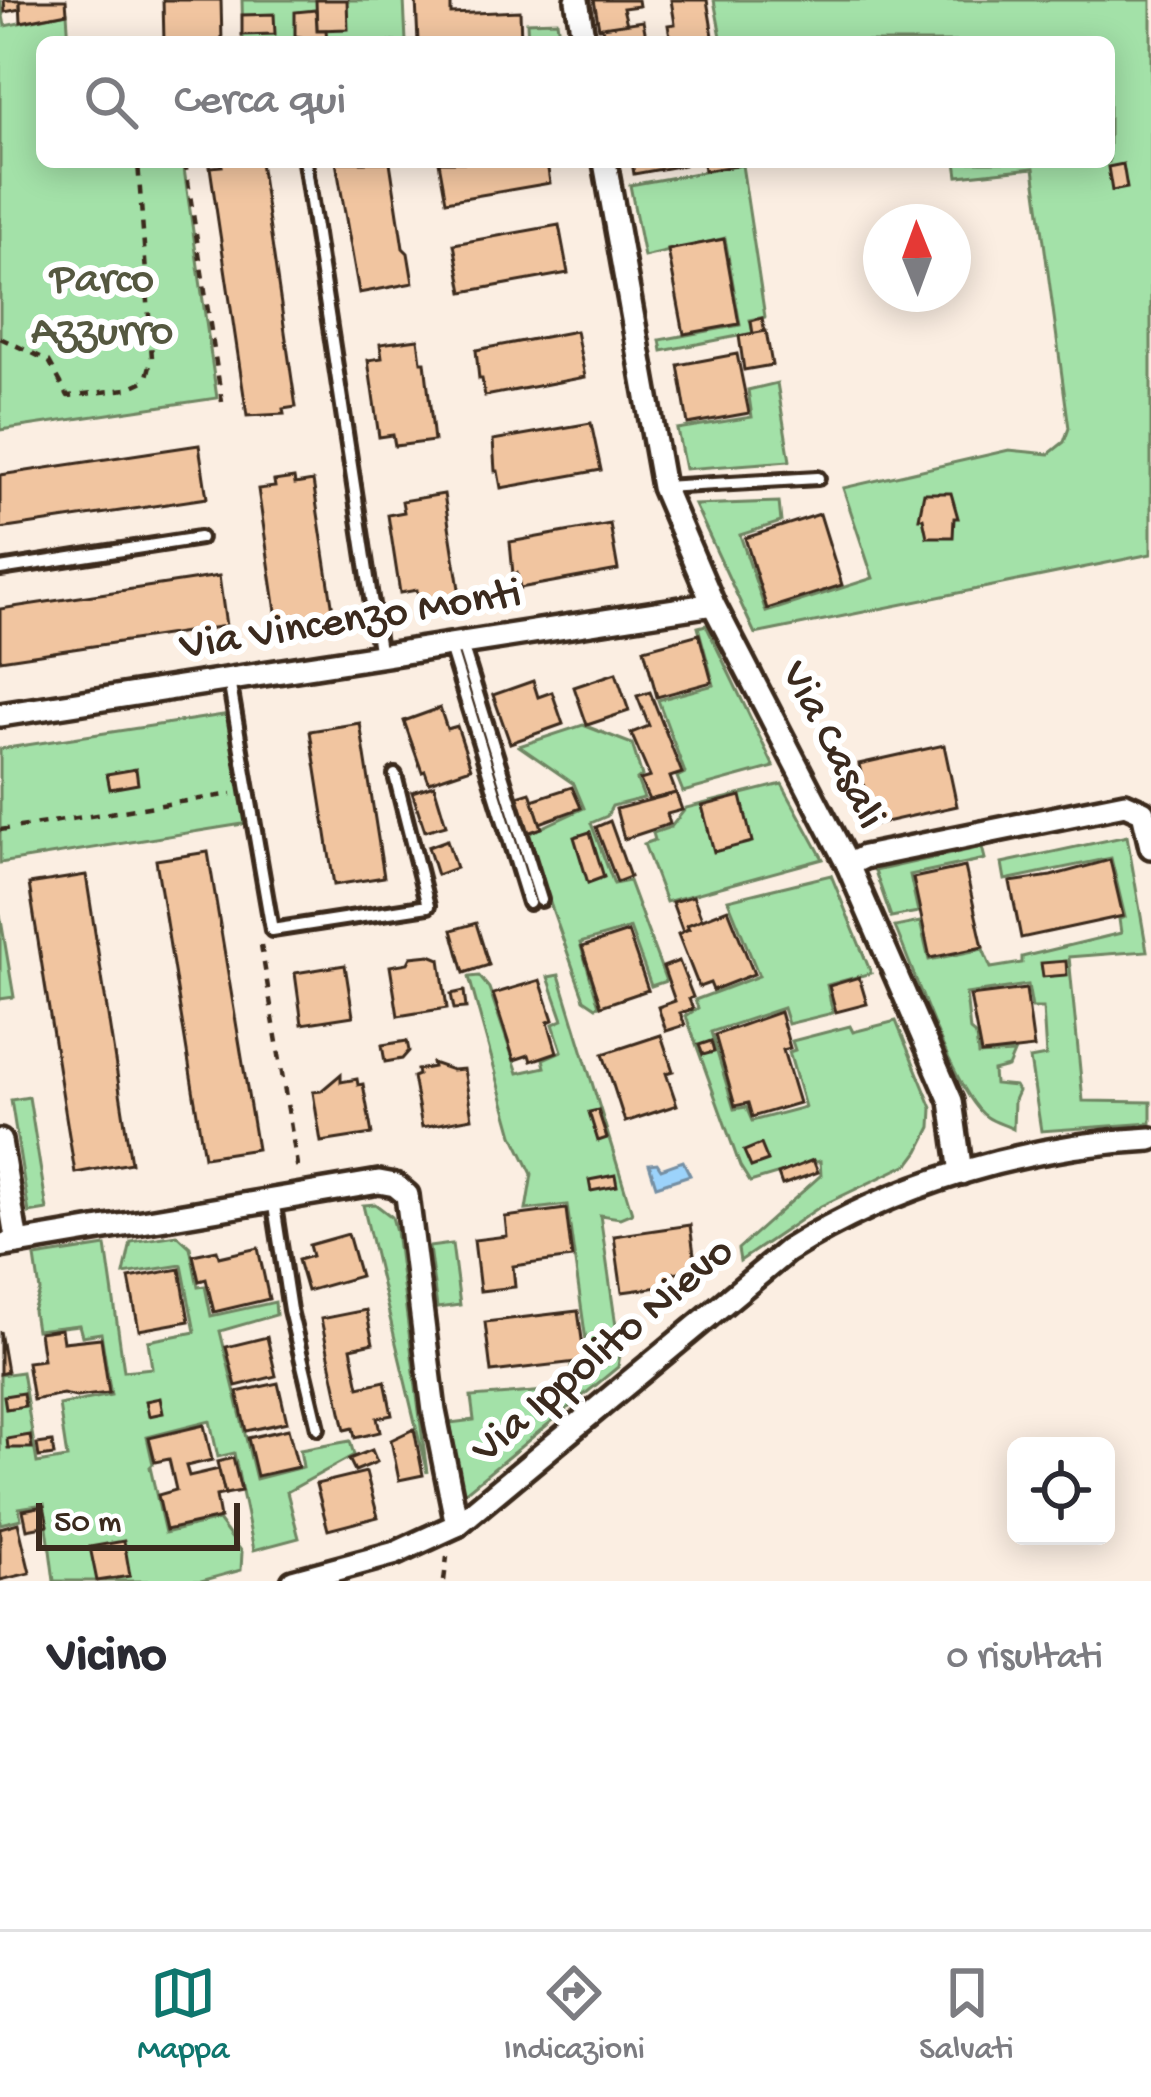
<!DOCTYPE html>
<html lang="it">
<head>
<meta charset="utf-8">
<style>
	body { margin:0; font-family:"Gochi Hand",sans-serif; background:#f7f7f7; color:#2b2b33 }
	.controls { position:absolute; right:36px; bottom:36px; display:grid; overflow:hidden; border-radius:18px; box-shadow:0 6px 30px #0003 }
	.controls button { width:108px; height:108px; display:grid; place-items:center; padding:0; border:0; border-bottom:3px solid #e1e1e2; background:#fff; color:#2b2b33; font:60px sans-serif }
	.compass { position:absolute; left:863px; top:204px; width:108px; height:108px; border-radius:50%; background:#fff; box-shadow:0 6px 30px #0003; rotate:359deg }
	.scale { position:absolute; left:36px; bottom:30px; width:204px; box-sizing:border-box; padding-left:12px; border:6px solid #3b2a1e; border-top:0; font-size:33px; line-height:42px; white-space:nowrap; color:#3b2a1e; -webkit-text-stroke:9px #fff; paint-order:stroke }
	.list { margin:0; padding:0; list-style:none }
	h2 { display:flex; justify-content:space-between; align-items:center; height:156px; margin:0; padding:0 48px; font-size:51px }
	h2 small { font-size:39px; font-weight:400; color:#7c7c81 }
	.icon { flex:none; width:66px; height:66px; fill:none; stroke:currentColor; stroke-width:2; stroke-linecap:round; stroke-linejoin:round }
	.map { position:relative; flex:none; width:1151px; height:1581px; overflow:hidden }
	.search { position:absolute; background:#fff; box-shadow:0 6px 30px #0003; left:36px; right:36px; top:36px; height:132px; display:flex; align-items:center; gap:30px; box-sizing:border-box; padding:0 42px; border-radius:18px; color:#7c7c81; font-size:45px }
	.sheet { height:348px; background:#fff }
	nav { display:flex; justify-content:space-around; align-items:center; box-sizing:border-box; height:168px; border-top:3px solid #e1e1e2; background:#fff; font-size:33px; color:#7c7c81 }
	nav a { display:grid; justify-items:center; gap:6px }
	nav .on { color:#0f766e }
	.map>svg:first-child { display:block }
</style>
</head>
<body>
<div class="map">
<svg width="1151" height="1581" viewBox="0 0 1151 1581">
	<rect width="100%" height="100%" fill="#fbeee2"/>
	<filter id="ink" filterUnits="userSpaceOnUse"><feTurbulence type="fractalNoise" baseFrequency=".00833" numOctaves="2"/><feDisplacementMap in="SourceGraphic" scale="24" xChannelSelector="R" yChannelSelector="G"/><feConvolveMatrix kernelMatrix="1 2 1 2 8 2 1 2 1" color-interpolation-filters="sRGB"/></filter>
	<g filter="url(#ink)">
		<g fill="#a3e1a8" stroke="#6f8663" stroke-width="3">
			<polygon points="0,0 5,26 67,13 69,42 42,42 42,162 183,162 217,398 0,430"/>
			<polygon points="242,0 404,0 406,42 243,42"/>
			<polygon points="714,0 1151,0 1151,554 755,634 695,505 779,502 781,522 740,535 766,612 873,578 843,488 1009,450 1049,454 1064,442 1069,428 1034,168 958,176 956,162 1109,162 1109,42 722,42"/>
			<polygon points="557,21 560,42 528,42 527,22"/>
			<polygon points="742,165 765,317 750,320 753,333 662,351 660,340 740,325 725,238 644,257 630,185"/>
			<polygon points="777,383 790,461 685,469 677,429 752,417 748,390"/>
			<polygon points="706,625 774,767 683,792 677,777 685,773 658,700 714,685 698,627"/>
			<polygon points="230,714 249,823 0,863 0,749"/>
			<polygon points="583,725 632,744 642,776 637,780 644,798 612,806 607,816 591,823 614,884 629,881 666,981 651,986 630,928 580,943 599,1006 596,1007 584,999 526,835 584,808 574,784 519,746"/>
			<polygon points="782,784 823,859 666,902 644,844 655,840 653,833 671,827 686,808"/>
			<path d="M1127,836L1147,951L1069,957L1083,1101L1151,1102V1123L1041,1131L1030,1059L1046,1056L1043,1008H1032L1028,985L966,994L970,1031L976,1036L978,1055L1014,1053L1008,1067L993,1071L994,1084L1015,1086L1018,1091L1014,1100L1013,1129C1005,1125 994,1122 987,1117C955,1095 913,968 895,927L920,922L929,960L983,949L991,968L1022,963V957L1121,933L1119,919L1125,917L1111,858L1005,880L1002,863Z"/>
			<polygon points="982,847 985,859 910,875 918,912 891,917 875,871"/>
			<polygon points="831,875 871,973 827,985 833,1013 788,1024 783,1008 711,1032 734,1109 746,1107 752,1121 805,1107 789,1052 795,1050 792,1041 850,1026 853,1032 896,1021 932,1108 931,1127 919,1151 910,1163 821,1206 740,1261 738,1249 821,1175 820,1161 750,1182 740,1166 686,1016 698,1008 695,1000 759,976 728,900"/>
			<polygon points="0,914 14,997 0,999"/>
			<polygon points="559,975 632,1213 620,1218 600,1215 620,1354 618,1367 463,1494 450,1423 474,1420 471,1397 572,1389 571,1366 589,1362 567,1205 526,1210 532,1174 513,1135 469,977 479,976 489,988 518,1073 545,1067 543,1059 562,1051 553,1024 563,1020 548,977"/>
			<polygon points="29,1097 47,1210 29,1213 11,1100"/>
			<polygon points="375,1204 392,1217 396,1231 427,1473 363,1205"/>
			<polygon points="177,1235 190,1247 198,1287 205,1286 211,1316 275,1302 276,1315 220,1331 256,1479 303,1467 300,1450 350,1441 354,1455 287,1492 299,1538 254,1550 234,1453 218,1457 210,1421 147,1437 153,1464 150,1467 165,1533 218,1520 242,1552 241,1570 201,1581 54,1581 44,1504 19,1508 21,1519 0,1524 0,1375 22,1372 37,1463 67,1458 59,1405 111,1395 101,1333 82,1336 79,1325 36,1330 33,1311 40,1291 35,1257 106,1246 124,1371 152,1368 148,1341 195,1332 182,1265 124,1274 131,1242"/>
			<polygon points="452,1244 460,1305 437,1308 429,1247"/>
		</g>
		<polygon fill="#9cd3fb" stroke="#758fa3" stroke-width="3" points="683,1161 690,1175 656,1186 649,1164 657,1163 661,1169"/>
		<g fill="#f1c5a0" stroke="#3b2a1e" stroke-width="3">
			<polygon points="4,0 20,0 20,9 5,12"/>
			<polygon points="20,0 66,0 67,13 21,22"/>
			<polygon points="163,0 221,0 222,42 164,42"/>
			<polygon points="316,0 347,0 348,29 317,30"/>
			<polygon points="416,0 451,0 451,14 520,11 521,42 418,42"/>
			<polygon points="594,0 638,0 639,6 623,8 627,24 599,28"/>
			<polygon points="671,0 707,0 714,42 671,42 668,25 675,24"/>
			<polygon points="316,10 317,30 326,30 327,42 295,36 295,12"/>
			<polygon points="274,14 275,34 242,35 242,15"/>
			<polygon points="643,21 646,37 605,42 602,27"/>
			<polygon points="221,162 260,162 296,407 283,409 284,414 247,416 210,167 222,166"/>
			<polygon points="336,162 390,162 403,248 408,253 413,283 359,293"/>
			<polygon points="439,162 547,162 550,183 446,201"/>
			<polygon points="632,162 684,162 684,165 634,174"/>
			<polygon points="703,162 739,162 740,165 704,171"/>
			<polygon points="1123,164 1127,188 1112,191 1108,167"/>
			<polygon points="559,225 568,273 463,292 454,244"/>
			<polygon points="724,239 739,324 684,334 668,250"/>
			<polygon points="762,318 765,332 753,334 751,321"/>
			<polygon points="576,331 585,377 485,396 482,379 479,379 476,350"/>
			<polygon points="766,331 772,365 744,370 739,336"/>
			<polygon points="418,339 421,362 425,362 434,441 395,446 393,435 379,437 368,360 382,358 380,344"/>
			<polygon points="737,354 749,413 688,424 678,365"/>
			<polygon points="591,423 601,470 501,488 498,471 495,471 493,440"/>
			<polygon points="199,445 207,498 0,529 0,475"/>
			<polygon points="294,478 295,484 313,481 334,617 296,628 295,622 278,625 258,489 275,487 274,481"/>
			<polygon points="924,493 951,493 958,518 954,518 953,537 927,537 923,518 919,518"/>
			<polygon points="444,494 460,595 419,601 417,590 400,593 388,515 404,512 402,501"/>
			<polygon points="820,514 842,585 767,609 745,538"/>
			<polygon points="610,524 618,570 520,588 517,573 513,574 510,542"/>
			<polygon points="219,576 226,626 0,660 0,609"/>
			<polygon points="699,634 712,682 657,697 644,649"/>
			<polygon points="616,673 629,711 587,725 574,687"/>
			<polygon points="533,681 538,697 552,692 563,724 510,743 493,695"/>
			<polygon points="650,692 682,773 670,777 676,793 649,800 640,780 650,777 631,733 649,726 637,696"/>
			<polygon points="440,708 447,729 457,726 471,768 429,782 425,771 422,772 404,721"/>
			<polygon points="360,723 384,877 334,885 310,731"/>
			<polygon points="944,745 957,806 872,825 859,764"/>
			<polygon points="136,769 138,784 110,789 107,774"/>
			<polygon points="434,785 446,825 425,831 412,792"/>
			<polygon points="572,787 581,808 540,823 532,800"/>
			<polygon points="530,792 542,828 524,834 511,798"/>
			<polygon points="676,793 682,810 667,814 670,824 624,839 616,809"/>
			<polygon points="741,796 752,842 714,852 702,806"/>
			<polygon points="610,821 630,877 617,882 596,827"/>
			<polygon points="590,832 604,877 588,883 574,837"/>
			<polygon points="447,840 456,868 437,875 428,847"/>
			<polygon points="208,852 257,1149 204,1157 156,860"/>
			<polygon points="1110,860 1123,916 1021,938 1010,882 1051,876"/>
			<polygon points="965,867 983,947 930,958 913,878"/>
			<polygon points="86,875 131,1163 75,1173 29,884"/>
			<polygon points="693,896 702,919 683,932 672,902"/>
			<polygon points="728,909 754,974 713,990 710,983 699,987 678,934 689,929 687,925"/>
			<polygon points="476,923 489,965 464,973 452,930"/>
			<polygon points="628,932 648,990 601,1006 582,947"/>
			<polygon points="430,955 440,959 447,1008 398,1016 390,966 408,963 411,957"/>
			<polygon points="679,961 693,997 689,999 693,1009 680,1013 685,1025 666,1031 658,1007 675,1001 663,967"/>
			<polygon points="1066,961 1067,975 1043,977 1041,963"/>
			<polygon points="345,965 353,1016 302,1024 295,973"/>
			<polygon points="859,977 867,1004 836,1012 829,986"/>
			<polygon points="540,980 553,1020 548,1022 557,1052 531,1061 529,1055 514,1060 493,994"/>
			<polygon points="1026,989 1034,1048 981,1054 970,996"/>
			<polygon points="464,991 466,1008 454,1009 451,994"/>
			<polygon points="780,1012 790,1048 783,1050 799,1103 752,1117 748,1103 735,1106 715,1035"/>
			<polygon points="661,1035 673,1071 666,1073 677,1105 625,1122 603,1054"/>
			<polygon points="407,1041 409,1051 402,1059 385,1062 382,1045"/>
			<polygon points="711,1041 714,1052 703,1055 699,1045"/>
			<polygon points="432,1063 452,1070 464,1069 472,1118 422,1127 413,1077 418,1075 417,1070 433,1067"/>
			<polygon points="341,1074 341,1082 357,1079 358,1085 363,1084 372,1134 321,1142 313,1092 321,1091"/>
			<polygon points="598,1110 607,1138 598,1141 589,1112"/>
			<polygon points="761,1144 768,1161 751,1167 744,1151"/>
			<polygon points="813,1160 818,1172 782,1185 778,1174"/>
			<polygon points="615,1175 617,1186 591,1191 589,1180"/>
			<polygon points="566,1209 572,1258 513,1266 515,1287 480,1291 474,1240 507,1236 505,1217"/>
			<polygon points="690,1225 696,1269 673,1273 674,1285 622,1292 614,1236"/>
			<polygon points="348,1234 360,1276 307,1291 298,1260 312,1256 309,1245"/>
			<polygon points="258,1248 269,1299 214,1312 206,1279 199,1281 193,1255 217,1250 219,1257"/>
			<polygon points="180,1269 189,1321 139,1330 129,1278"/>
			<polygon points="366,1310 373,1343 351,1348 359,1387 385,1381 392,1415 377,1418 380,1432 355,1438 353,1428 345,1430 321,1319"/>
			<polygon points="578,1311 585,1361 491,1372 485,1322"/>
			<polygon points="61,1329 63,1342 101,1338 109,1393 76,1397 63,1394 33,1400 27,1362 43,1360 39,1332"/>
			<polygon points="0,1331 7,1372 0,1374"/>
			<polygon points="267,1337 276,1376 236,1386 226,1347"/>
			<polygon points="278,1383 287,1422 246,1431 237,1392"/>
			<polygon points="23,1393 25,1406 6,1409 4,1396"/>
			<polygon points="160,1398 163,1413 149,1416 146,1401"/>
			<polygon points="204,1425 212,1460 186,1466 189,1476 219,1469 225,1494 216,1496 220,1518 166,1530 158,1495 176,1490 169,1459 155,1462 149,1438"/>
			<polygon points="288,1429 298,1467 257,1476 248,1438"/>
			<polygon points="414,1429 423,1475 399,1480 391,1440"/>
			<polygon points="30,1435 32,1448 8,1448 7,1439"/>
			<polygon points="52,1442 54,1455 39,1457 37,1444"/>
			<polygon points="372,1450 377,1462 355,1471 349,1459"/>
			<polygon points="233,1458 241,1491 225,1494 217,1462"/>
			<polygon points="366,1472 378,1517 328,1530 316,1484"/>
			<polygon points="44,1506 48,1525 27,1529 23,1510"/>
			<polygon points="18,1523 30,1573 0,1580 0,1528"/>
			<polygon points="124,1541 130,1576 97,1581 90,1547"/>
		</g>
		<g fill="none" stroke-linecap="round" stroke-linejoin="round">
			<defs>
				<g id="service">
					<polyline points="305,162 380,657"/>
					<polyline points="663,487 818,478"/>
					<polyline points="0,569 200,538"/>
					<polyline points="462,645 541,900"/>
					<polyline points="450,647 529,903"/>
					<polyline points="229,680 272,930 428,906 395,775"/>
					<polyline points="273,1199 290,1310 318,1428"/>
				</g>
				<g id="minor">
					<polyline points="577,0 584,42"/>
					<polyline points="605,162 663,487 713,604 848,865 951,1101 961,1173"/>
					<polyline points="0,715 713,604"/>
					<polyline points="848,865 864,857 1125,804 1143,812 1151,847"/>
					<polyline points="0,1141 17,1243"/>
					<polyline points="0,1246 379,1182 395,1185 407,1195 434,1411 457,1525"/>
					<path d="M293,1581L396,1553L457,1525L787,1251C893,1184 1026,1145 1151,1139"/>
				</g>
			</defs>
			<use href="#service" stroke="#3b2a1e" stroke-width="20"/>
			<use href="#minor" stroke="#3b2a1e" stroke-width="30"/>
			<g stroke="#3b2a1e" stroke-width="4.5" stroke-dasharray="9 9" stroke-linecap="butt">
				<polyline points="185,162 222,402"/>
				<polyline points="0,338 49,361 68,396 127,389 146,380 152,358 138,162"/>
				<polyline points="0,830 232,794"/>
				<polyline points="261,945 298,1171"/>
				<polyline points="444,1581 447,1557"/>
			</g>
			<use href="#service" stroke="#fff" stroke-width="10"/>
			<use href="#minor" stroke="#fff" stroke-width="21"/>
		</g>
	</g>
	<g text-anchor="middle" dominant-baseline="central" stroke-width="12" stroke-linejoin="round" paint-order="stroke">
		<g font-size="45" fill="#555840" stroke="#fff">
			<text x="102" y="281">Parco<tspan x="102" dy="52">Azzurro</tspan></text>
		</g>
		<g font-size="45" fill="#3b2a1e" stroke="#fff">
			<text transform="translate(351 622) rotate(-9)">Via Vincenzo Monti</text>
			<text transform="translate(831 746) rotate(63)">Via Casali</text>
			<text transform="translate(604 1352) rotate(-40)">Via Ippolito Nievo</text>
		</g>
	</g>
</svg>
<div class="controls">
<button><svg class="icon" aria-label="locate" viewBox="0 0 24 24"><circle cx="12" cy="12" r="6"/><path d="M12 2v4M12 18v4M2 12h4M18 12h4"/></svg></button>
</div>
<svg class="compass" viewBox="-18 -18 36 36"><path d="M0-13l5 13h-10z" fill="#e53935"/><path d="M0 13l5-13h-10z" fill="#7c7c81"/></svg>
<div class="scale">50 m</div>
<div class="search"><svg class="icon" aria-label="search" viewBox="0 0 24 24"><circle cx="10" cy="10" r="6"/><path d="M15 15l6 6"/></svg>Cerca qui</div>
</div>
<section class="sheet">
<h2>Vicino<small>0 risultati</small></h2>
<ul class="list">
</ul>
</section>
<nav>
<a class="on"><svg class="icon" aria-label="map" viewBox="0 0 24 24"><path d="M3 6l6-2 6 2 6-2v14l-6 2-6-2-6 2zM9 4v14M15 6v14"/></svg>Mappa</a>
<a><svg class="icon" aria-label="directions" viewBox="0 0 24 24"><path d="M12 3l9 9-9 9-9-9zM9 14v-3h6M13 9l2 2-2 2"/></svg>Indicazioni</a>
<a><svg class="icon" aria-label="saved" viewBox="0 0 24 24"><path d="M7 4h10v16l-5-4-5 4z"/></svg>Salvati</a>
</nav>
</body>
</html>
